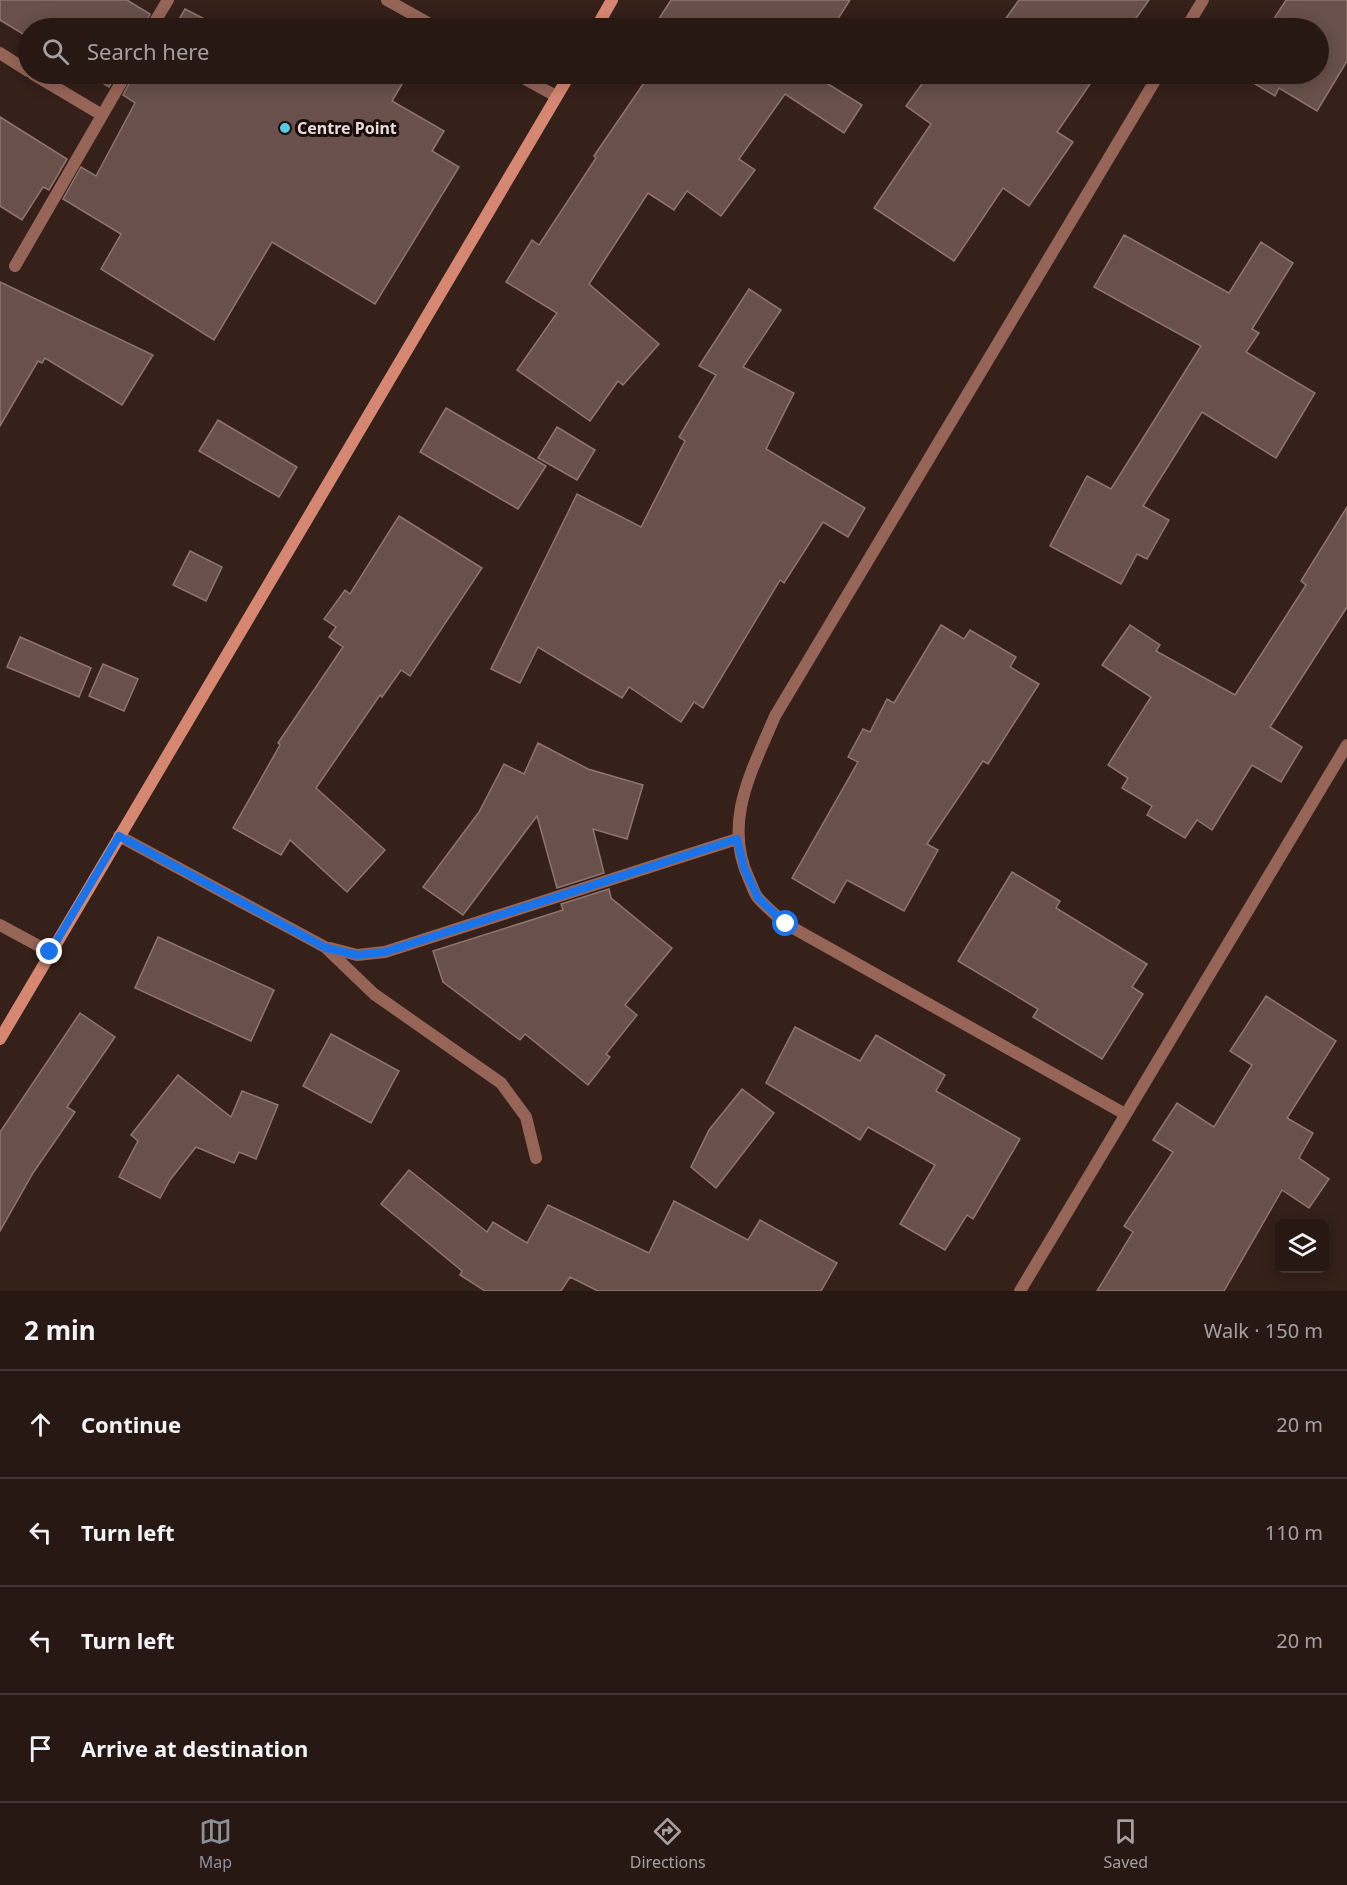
<!DOCTYPE html>
<html lang="en">
<head>
<meta charset="utf-8">
<style>
	body { margin:0; font-family:"Noto Sans",sans-serif; background:#342522; color:#f1f3f6 }
	.controls { position:absolute; right:18px; bottom:18px; display:grid; overflow:hidden; border-radius:9px; box-shadow:0 3px 15px #0003 }
	.controls button { width:54px; height:54px; display:grid; place-items:center; padding:0; border:0; border-bottom:2px solid #443734; background:#281814; color:#f1f3f6; font:30px sans-serif }
	.stop { position:absolute; width:18px; height:18px; margin:-14px; border:4px solid #1a73e8; border-radius:50%; background:#fff }
	.stop.end { background:#1a73e8; border-color:#fff; box-shadow:0 2px 6px #0008 }
	.list { margin:0; padding:0; list-style:none }
	h2 { display:flex; justify-content:space-between; align-items:center; height:78px; margin:0; padding:0 24px; font-size:26px }
	h2 small { font-size:20px; font-weight:400; color:#a5a0a0 }
	.list li { display:grid; grid-template-columns:39px 1fr auto; gap:18px; align-items:center; box-sizing:border-box; height:108px; padding:0 24px; border-top:2px solid #443734 }
	.list b { display:block; font-size:22px; white-space:nowrap }
	.list em { font-size:20px; font-style:normal; color:#a5a0a0 }
	.icon { flex:none; width:33px; height:33px; fill:none; stroke:currentColor; stroke-width:2; stroke-linecap:round; stroke-linejoin:round }
	.map { position:relative; flex:none; width:1347px; height:1291px; overflow:hidden }
	.search { position:absolute; background:#281814; box-shadow:0 3px 15px #0003; left:18px; right:18px; top:18px; height:66px; display:flex; align-items:center; gap:15px; box-sizing:border-box; padding:0 21px; border-radius:33px; color:#a5a0a0; font-size:22px }
	.sheet { height:510px; background:#281814 }
	nav { display:flex; justify-content:space-around; align-items:center; box-sizing:border-box; height:84px; border-top:2px solid #443734; background:#281814; font-size:16px; color:#a5a0a0 }
	nav a { display:grid; justify-items:center; gap:3px }
	nav .on { color:#8c9099 }
	.map>svg:first-child { display:block }
</style>
</head>
<body>
<div class="map">
<svg width="1347" height="1291" viewBox="0 0 1347 1291">
	<rect width="100%" height="100%" fill="#35201a"/>
	<g fill="#69504a" stroke="#8f756d" stroke-width="1.5">
		<polygon points="0,0 127,0 150,14 143,28 28,28 28,37 0,20"/>
		<polygon points="671,0 850,0 832,28 653,28"/>
		<polygon points="1019,0 1149,0 1129,28 999,28"/>
		<polygon points="1286,0 1347,0 1347,61 1317,111 1279,88 1275,96 1240,75 1318,74 1318,28 1268,28"/>
		<polygon points="185,9 222,28 174,28"/>
		<polygon points="87,74 117,74 109,87"/>
		<polygon points="134,74 408,74 392,101 444,131 432,151 459,167 375,304 272,242 214,340 101,269 121,234 63,199 81,167 96,176 135,103 123,95"/>
		<polygon points="650,74 812,74 862,105 844,133 785,94 739,159 755,170 721,216 687,191 674,210 648,193 589,284 659,344 623,385 618,381 590,421 517,370 557,313 506,282 532,240 539,245 596,158 594,156"/>
		<polygon points="929,74 1097,74 1057,132 1073,142 1029,206 1003,188 954,261 874,208 931,124 906,106"/>
		<polygon points="0,117 67,159 49,190 43,187 22,220 0,206"/>
		<polygon points="1124,235 1229,293 1261,242 1293,263 1252,329 1259,333 1246,352 1315,393 1276,458 1202,412 1143,506 1169,520 1147,559 1137,554 1121,584 1050,546 1087,476 1111,489 1201,346 1094,287"/>
		<polygon points="0,282 153,355 122,405 45,358 42,363 38,361 0,426"/>
		<polygon points="749,289 781,310 743,367 794,393 766,449 865,508 848,537 823,522 784,583 780,580 703,708 694,702 681,722 629,687 622,698 538,647 520,683 491,669 577,494 641,527 685,441 679,437 716,375 699,366"/>
		<polygon points="446,408 546,466 518,509 420,452"/>
		<polygon points="218,420 297,467 279,497 199,451"/>
		<polygon points="557,427 595,450 577,480 538,458"/>
		<polygon points="1347,507 1347,607 1270,727 1302,747 1281,782 1252,765 1212,830 1197,820 1185,838 1147,815 1152,806 1122,788 1128,778 1108,765 1151,697 1102,665 1130,625 1160,645 1156,651 1235,695 1306,585 1301,581"/>
		<polygon points="399,516 482,568 410,676 401,670 382,697 380,695 316,788 385,850 347,892 290,840 281,855 233,828 280,745 278,743 343,647 329,637 336,627 324,619 345,590 350,594"/>
		<polygon points="190,551 222,567 206,601 173,585"/>
		<polygon points="941,625 964,639 970,630 1016,657 1010,667 1039,684 988,764 983,761 927,844 938,850 904,911 847,880 834,903 792,878 858,762 848,757 863,729 870,732 887,699 894,703"/>
		<polygon points="20,637 91,668 79,697 7,667"/>
		<polygon points="103,664 138,679 124,711 89,696"/>
		<polygon points="538,743 588,769 643,785 627,839 593,829 604,873 557,888 537,816 463,915 423,887 479,812 504,764 524,774"/>
		<polygon points="1012,872 1060,901 1056,908 1147,964 1132,987 1143,994 1102,1059 1033,1017 1038,1009 958,961"/>
		<polygon points="609,889 611,898 672,948 625,1005 637,1015 606,1054 610,1057 588,1085 525,1034 520,1040 443,982 433,951 563,910 561,904"/>
		<polygon points="158,937 274,990 251,1041 135,988"/>
		<polygon points="1266,996 1336,1041 1287,1118 1313,1133 1299,1158 1329,1179 1309,1208 1282,1190 1224,1291 1097,1291 1133,1232 1124,1226 1173,1152 1153,1140 1177,1103 1214,1127 1252,1065 1230,1051"/>
		<polygon points="80,1013 115,1037 67,1107 75,1112 33,1173 0,1231 0,1132"/>
		<polygon points="795,1027 860,1061 876,1035 945,1075 936,1091 1020,1139 973,1219 967,1215 945,1250 900,1224 935,1165 868,1127 860,1140 766,1083"/>
		<polygon points="331,1034 399,1071 371,1123 303,1086"/>
		<polygon points="178,1075 231,1117 242,1091 278,1105 256,1159 239,1152 234,1163 196,1147 170,1180 160,1198 119,1177 138,1141 131,1135"/>
		<polygon points="742,1089 774,1113 716,1188 691,1167 709,1130"/>
		<polygon points="409,1170 487,1232 493,1222 527,1243 548,1205 649,1253 674,1201 748,1240 760,1220 837,1263 821,1291 598,1291 570,1277 561,1291 485,1291 460,1275 462,1271 381,1204"/>
	</g>
	<g fill="none" stroke-linecap="round" stroke-linejoin="round">
		<g stroke="#966557" stroke-width="12">
			<polyline points="387,0 437,28"/>
			<polyline points="151,28 168,0"/>
			<polyline points="1186,28 1203,0"/>
			<polyline points="0,53 28,71"/>
			<polyline points="33,74 102,115"/>
			<polyline points="516,74 556,96"/>
			<polyline points="15,266 126,74"/>
			<polyline points="119,836 325,947 374,994 501,1083 526,1117 536,1158"/>
			<polyline points="0,925 50,952"/>
			<polyline points="330,948 357,955 385,952 737,839"/>
			<path d="M1125,1114L786,924C777,916 767,908 759,899C754,894 752,885 749,879C722,821 753,769 775,716L1159,74"/>
			<polyline points="1020,1291 1347,745"/>
		</g>
		<g stroke="#d68771" stroke-width="12">
			<polyline points="596,28 612,0"/>
			<polyline points="0,1039 570,74"/>
		</g>
	</g>
	<g fill="none" stroke-linecap="round" stroke-linejoin="round">
		<polyline stroke="#1a73e8" stroke-width="8" points="50,952 119,836 326,948 357,955 385,952 737,839 744,868 758,898 786,924"/>
	</g>
	<circle fill="#58c9e3" stroke="#160c0a" stroke-width="2" cx="285" cy="128" r="6"/>
	<g text-anchor="middle" dominant-baseline="central" stroke-width="6" stroke-linejoin="round" paint-order="stroke">
		<g font-size="16" font-weight="bold" fill="#eadbd7" stroke="#160c0a" text-anchor="start">
			<text x="297" y="128">Centre Point</text>
		</g>
	</g>
</svg>
<div class="controls">
<button><svg class="icon" aria-label="layers" viewBox="0 0 24 24"><path d="M12 4l9 5-9 5-9-5zM3 14l9 5 9-5"/></svg></button>
</div>
<div class="stop" style="left:786px;top:924px"></div>
<div class="stop end" style="left:50px;top:952px"></div>
<div class="search"><svg class="icon" aria-label="search" viewBox="0 0 24 24"><circle cx="10" cy="10" r="6"/><path d="M15 15l6 6"/></svg>Search here</div>
</div>
<section class="sheet">
<h2>2 min<small>Walk · 150 m</small></h2>
<ul class="list">
<li><svg class="icon" aria-label="ahead" viewBox="0 0 24 24"><path d="M12 20V5M6 11l6-6 6 6"/></svg><div><b>Continue</b></div><em>20 m</em></li>
<li><svg class="icon" aria-label="left" viewBox="0 0 24 24"><path d="M17 20v-9H6M10 6l-5 5 5 5"/></svg><div><b>Turn left</b></div><em>110 m</em></li>
<li><svg class="icon" aria-label="left" viewBox="0 0 24 24"><path d="M17 20v-9H6M10 6l-5 5 5 5"/></svg><div><b>Turn left</b></div><em>20 m</em></li>
<li><svg class="icon" aria-label="arrive" viewBox="0 0 24 24"><path d="M6 21V4h12l-3 4 3 4H6"/></svg><div><b>Arrive at destination</b></div></li>
</ul>
</section>
<nav>
<a class="on"><svg class="icon" aria-label="map" viewBox="0 0 24 24"><path d="M3 6l6-2 6 2 6-2v14l-6 2-6-2-6 2zM9 4v14M15 6v14"/></svg>Map</a>
<a><svg class="icon" aria-label="directions" viewBox="0 0 24 24"><path d="M12 3l9 9-9 9-9-9zM9 14v-3h6M13 9l2 2-2 2"/></svg>Directions</a>
<a><svg class="icon" aria-label="saved" viewBox="0 0 24 24"><path d="M7 4h10v16l-5-4-5 4z"/></svg>Saved</a>
</nav>
</body>
</html>
